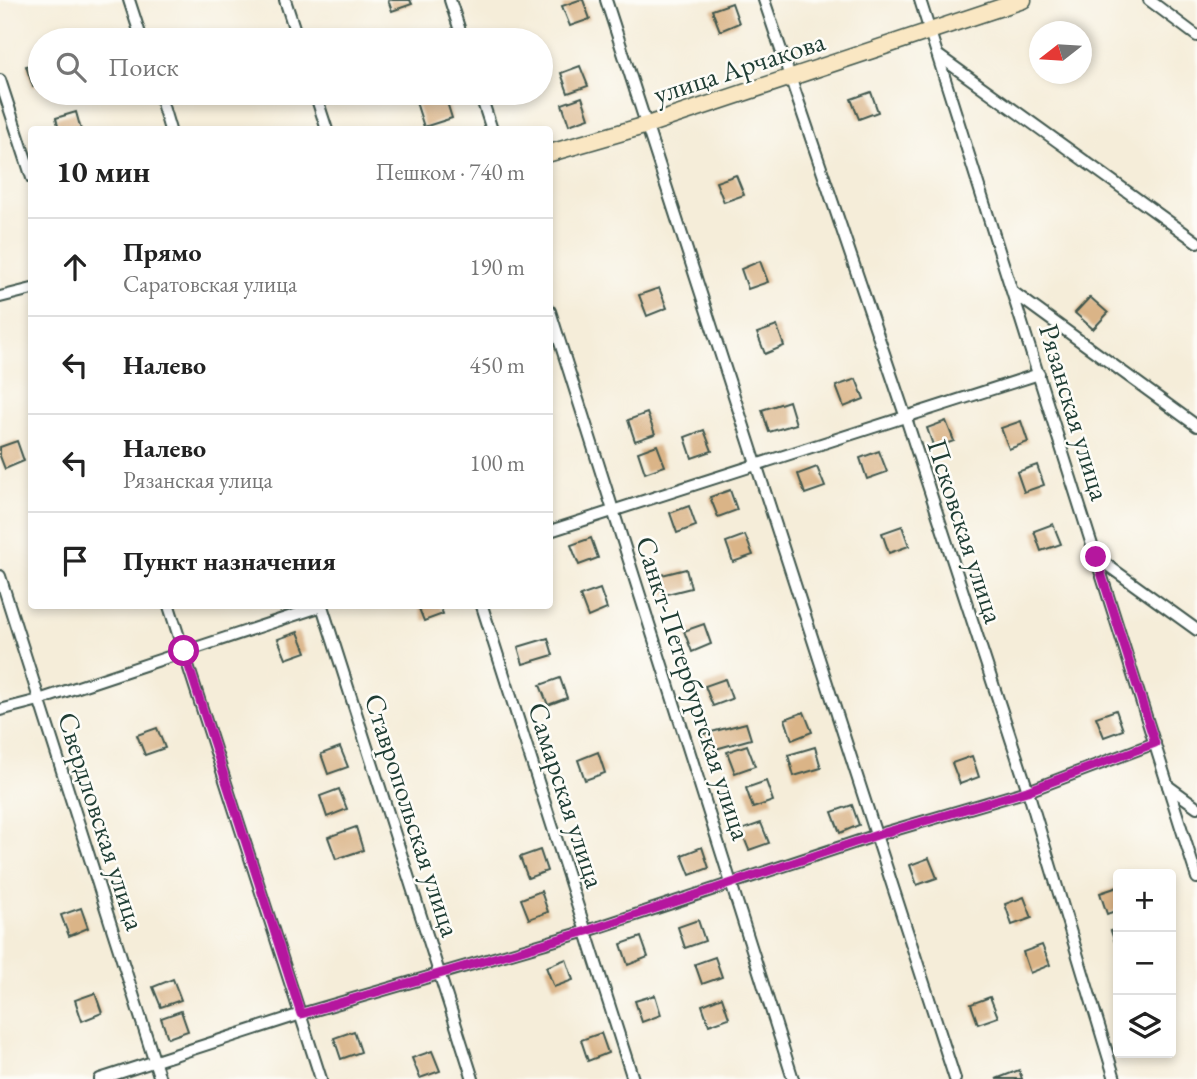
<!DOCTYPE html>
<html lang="ru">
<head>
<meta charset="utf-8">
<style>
	body { margin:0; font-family:"EB Garamond",serif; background:#f6f6f6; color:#222 }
	.controls { position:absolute; right:21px; bottom:21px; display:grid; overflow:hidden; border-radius:7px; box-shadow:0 4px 10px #0003 }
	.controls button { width:63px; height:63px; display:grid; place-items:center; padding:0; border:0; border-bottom:2px solid #e0e0e0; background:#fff; color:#222; font:35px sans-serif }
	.compass { position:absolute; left:1029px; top:21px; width:63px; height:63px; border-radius:50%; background:#fff; box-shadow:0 4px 10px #0003; rotate:253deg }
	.stop { position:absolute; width:21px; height:21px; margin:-16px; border:5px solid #b5179e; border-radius:50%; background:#fff }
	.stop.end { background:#b5179e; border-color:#fff; box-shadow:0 2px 7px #0008 }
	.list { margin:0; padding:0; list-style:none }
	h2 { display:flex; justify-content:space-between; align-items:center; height:91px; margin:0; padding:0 28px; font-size:30px }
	h2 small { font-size:23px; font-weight:400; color:#767676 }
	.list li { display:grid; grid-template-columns:46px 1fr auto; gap:21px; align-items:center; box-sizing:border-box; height:98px; padding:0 28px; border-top:2px solid #e0e0e0 }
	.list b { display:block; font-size:26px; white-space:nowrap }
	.list p { margin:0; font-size:23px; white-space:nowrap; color:#767676 }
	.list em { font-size:23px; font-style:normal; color:#767676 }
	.icon { flex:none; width:38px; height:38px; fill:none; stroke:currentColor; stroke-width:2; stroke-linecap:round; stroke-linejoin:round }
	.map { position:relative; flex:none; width:1197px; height:1079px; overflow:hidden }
	.search { position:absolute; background:#fff; box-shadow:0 4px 10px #0003; left:28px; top:28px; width:525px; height:77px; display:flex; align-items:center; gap:18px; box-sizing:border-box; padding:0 24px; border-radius:38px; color:#767676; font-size:26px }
	.panel { position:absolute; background:#fff; box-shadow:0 4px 10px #0003; left:28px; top:126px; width:525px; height:483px; border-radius:7px }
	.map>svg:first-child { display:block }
</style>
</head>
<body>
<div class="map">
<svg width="1197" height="1079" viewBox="0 0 1197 1079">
	<rect width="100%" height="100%" fill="#fdfcf7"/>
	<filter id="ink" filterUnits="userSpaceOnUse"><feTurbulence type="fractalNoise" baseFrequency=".0143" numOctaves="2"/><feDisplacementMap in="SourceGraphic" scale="14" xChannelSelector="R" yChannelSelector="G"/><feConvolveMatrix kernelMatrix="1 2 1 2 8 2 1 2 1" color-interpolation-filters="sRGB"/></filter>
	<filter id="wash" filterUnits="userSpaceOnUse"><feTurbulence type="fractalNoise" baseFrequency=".00686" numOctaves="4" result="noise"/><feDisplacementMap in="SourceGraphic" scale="28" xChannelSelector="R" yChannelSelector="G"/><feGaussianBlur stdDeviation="1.57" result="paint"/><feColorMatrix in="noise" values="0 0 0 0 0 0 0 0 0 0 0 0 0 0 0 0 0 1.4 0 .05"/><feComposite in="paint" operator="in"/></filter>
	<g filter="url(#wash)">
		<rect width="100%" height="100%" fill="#f5edd9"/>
		<g id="blocks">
			<g fill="#dab487">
				<polygon points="388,0 410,0 412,4 392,11"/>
				<polygon points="579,0 583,0 590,19 570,26 562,6"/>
				<polygon points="732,3 739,23 720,31 712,10"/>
				<polygon points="40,61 40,84 33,87 26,66"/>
				<polygon points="580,66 588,86 568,93 561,73"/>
				<polygon points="871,92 878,112 859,119 851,99"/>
				<polygon points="436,93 444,93 452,118 424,127 415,99"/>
				<polygon points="582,97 589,118 569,125 562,104"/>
				<polygon points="76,112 81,130 59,130 56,118"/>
				<polygon points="736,175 744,195 724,202 716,182"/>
				<polygon points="760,261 768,282 748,289 741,269"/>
				<polygon points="659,288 667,308 647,316 639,295"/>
				<polygon points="1090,297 1108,313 1093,329 1075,313"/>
				<polygon points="777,326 784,346 765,354 757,333"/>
				<polygon points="856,379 864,399 844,407 836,386"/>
				<polygon points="789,401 796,424 769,432 762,410"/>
				<polygon points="647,413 655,434 635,441 628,420"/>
				<polygon points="946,421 954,441 934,448 927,428"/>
				<polygon points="1021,421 1028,442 1009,449 1001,428"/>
				<polygon points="704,430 712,451 692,458 685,437"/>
				<polygon points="17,441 24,461 5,469 0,456 0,447"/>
				<polygon points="657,445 665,466 645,473 638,452"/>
				<polygon points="879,451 887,472 867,479 860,458"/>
				<polygon points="1037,465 1044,485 1024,492 1017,472"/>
				<polygon points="817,467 825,487 805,494 798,474"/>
				<polygon points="730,490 737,510 718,517 710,497"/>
				<polygon points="689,506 696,526 677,533 670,513"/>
				<polygon points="1053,524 1061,544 1041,551 1034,531"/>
				<polygon points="902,526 909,546 889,553 882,533"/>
				<polygon points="745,535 753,555 733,562 726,542"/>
				<polygon points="591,538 598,558 579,565 571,545"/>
				<polygon points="686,569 691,588 663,595 658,576"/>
				<polygon points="600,589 607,609 588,617 580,596"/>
				<polygon points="418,606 440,606 443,614 424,621"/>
				<polygon points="704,624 711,644 692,652 684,631"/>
				<polygon points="298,632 306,652 286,659 278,639"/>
				<polygon points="548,638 553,655 523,664 518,647"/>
				<polygon points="560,678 567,698 548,705 540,685"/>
				<polygon points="725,679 732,699 713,706 705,686"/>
				<polygon points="1116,710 1123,730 1104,737 1096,717"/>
				<polygon points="804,712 812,732 792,740 785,719"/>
				<polygon points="746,723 751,739 705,752 700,735"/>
				<polygon points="157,728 165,748 145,755 137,735"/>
				<polygon points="747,745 755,766 735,773 727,752"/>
				<polygon points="340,747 348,767 328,774 321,754"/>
				<polygon points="815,747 821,768 794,776 788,755"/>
				<polygon points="598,752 605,773 585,780 578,760"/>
				<polygon points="972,756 979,777 960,784 952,763"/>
				<polygon points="766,781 773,801 753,808 746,788"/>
				<polygon points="339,789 347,809 327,817 320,796"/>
				<polygon points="852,805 859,825 840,833 832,812"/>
				<polygon points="761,823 769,843 749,850 741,830"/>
				<polygon points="356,827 363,850 336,859 328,837"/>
				<polygon points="702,847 709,868 690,875 682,855"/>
				<polygon points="540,850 547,871 528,878 520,857"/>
				<polygon points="929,858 937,878 917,885 910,865"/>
				<polygon points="1118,887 1118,910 1107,914 1100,893"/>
				<polygon points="541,891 548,912 529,919 521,899"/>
				<polygon points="1024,897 1032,918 1012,925 1005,904"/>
				<polygon points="81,908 88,928 69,936 61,915"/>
				<polygon points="698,920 705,941 685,948 678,927"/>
				<polygon points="1118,929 1118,951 1111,931"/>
				<polygon points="641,937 648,957 628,965 621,944"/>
				<polygon points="1042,945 1050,965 1030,973 1023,952"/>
				<polygon points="715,957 722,977 702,984 695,964"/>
				<polygon points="566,959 573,980 554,987 546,967"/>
				<polygon points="173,979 181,1000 161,1007 153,987"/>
				<polygon points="95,993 102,1013 82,1021 75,1000"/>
				<polygon points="655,995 661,1015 642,1022 635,1001"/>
				<polygon points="722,997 729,1018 709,1025 702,1005"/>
				<polygon points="990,997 998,1017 978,1024 971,1004"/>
				<polygon points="181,1011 188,1031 168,1038 161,1018"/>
				<polygon points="354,1031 361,1052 341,1059 334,1038"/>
				<polygon points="601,1033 608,1053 588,1061 581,1040"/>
				<polygon points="432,1051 440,1071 420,1078 412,1058"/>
				<polygon points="1019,1070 1022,1079 996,1079"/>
			</g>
		</g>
	</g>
	<g filter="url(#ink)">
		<use href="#blocks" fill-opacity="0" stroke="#3f574d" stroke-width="2"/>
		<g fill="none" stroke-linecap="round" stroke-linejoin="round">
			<defs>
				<g id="street">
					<polyline points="129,0 142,40"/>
					<polyline points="285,0 298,40"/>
					<polyline points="450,0 463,40"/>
					<polyline points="606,0 955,1079"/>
					<polyline points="764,0 905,415 1028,791 1115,1079"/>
					<polyline points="920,0 1197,878"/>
					<polyline points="1149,0 1197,36"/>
					<polyline points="939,56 1197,242"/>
					<polyline points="0,80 32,178"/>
					<polyline points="159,93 170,130"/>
					<polyline points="315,93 327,130"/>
					<polyline points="480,93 492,130"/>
					<polyline points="1013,292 1197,426"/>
					<polyline points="0,297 32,289"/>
					<polyline points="550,311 793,1079"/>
					<polyline points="550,531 1039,374"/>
					<polyline points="1096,557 1197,630"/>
					<polyline points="0,576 160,1079"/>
					<polyline points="169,606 321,1079"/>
					<polyline points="322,606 473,1079"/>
					<polyline points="482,606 633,1079"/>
					<polyline points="0,710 39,700 322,606"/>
					<polyline points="1168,786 1197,807"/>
					<polyline points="100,1079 301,1014 587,931 877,835 1028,791 1155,743"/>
				</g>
				<polyline id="secondary" points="550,153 647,125 1023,0"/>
			</defs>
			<use href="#street" stroke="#3f574d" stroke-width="14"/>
			<use href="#secondary" stroke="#3f574d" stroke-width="19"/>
			<use href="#street" stroke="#fff" stroke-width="10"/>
			<use href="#secondary" stroke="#fae7c3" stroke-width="16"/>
		</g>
	</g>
	<g fill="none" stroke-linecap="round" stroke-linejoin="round" filter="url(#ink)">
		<polyline stroke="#b5179e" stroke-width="9" points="184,651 301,1014 587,931 877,835 1027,791 1155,743 1096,557"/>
	</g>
	<g text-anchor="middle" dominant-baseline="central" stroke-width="5" stroke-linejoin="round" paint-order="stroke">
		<g font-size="28" fill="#1f3d34" stroke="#fdfcf7">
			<text transform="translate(739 67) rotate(-18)">улица Арчакова</text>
			<text transform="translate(1075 412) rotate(73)">Рязанская улица</text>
			<text transform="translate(966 531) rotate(72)">Псковская улица</text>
			<text transform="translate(694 688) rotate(72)">Санкт-Петербургская улица</text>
			<text transform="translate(567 795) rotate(72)">Самарская улица</text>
			<text transform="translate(413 815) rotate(72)">Ставропольская улица</text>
			<text transform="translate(102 821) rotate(72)">Свердловская улица</text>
		</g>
	</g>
</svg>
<div class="controls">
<button>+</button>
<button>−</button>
<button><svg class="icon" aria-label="layers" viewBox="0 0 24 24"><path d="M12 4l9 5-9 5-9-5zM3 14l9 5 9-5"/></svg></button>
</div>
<svg class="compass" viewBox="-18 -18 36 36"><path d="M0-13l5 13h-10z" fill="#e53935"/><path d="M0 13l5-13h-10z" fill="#767676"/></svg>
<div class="stop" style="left:184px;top:651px"></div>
<div class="stop end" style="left:1096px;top:557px"></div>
<div class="search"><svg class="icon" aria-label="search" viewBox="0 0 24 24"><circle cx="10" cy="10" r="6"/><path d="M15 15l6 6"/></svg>Поиск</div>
<section class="panel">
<h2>10 мин<small>Пешком · 740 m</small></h2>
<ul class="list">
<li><svg class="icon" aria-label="ahead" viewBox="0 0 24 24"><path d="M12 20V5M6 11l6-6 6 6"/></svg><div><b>Прямо</b><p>Саратовская улица</p></div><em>190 m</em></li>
<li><svg class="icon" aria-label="left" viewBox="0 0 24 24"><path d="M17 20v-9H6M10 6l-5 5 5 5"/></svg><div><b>Налево</b></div><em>450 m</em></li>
<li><svg class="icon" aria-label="left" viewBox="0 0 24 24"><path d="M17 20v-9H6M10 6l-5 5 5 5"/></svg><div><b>Налево</b><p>Рязанская улица</p></div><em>100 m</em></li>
<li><svg class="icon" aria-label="arrive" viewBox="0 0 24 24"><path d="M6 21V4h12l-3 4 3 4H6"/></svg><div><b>Пункт назначения</b></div></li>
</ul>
</section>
</div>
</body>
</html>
